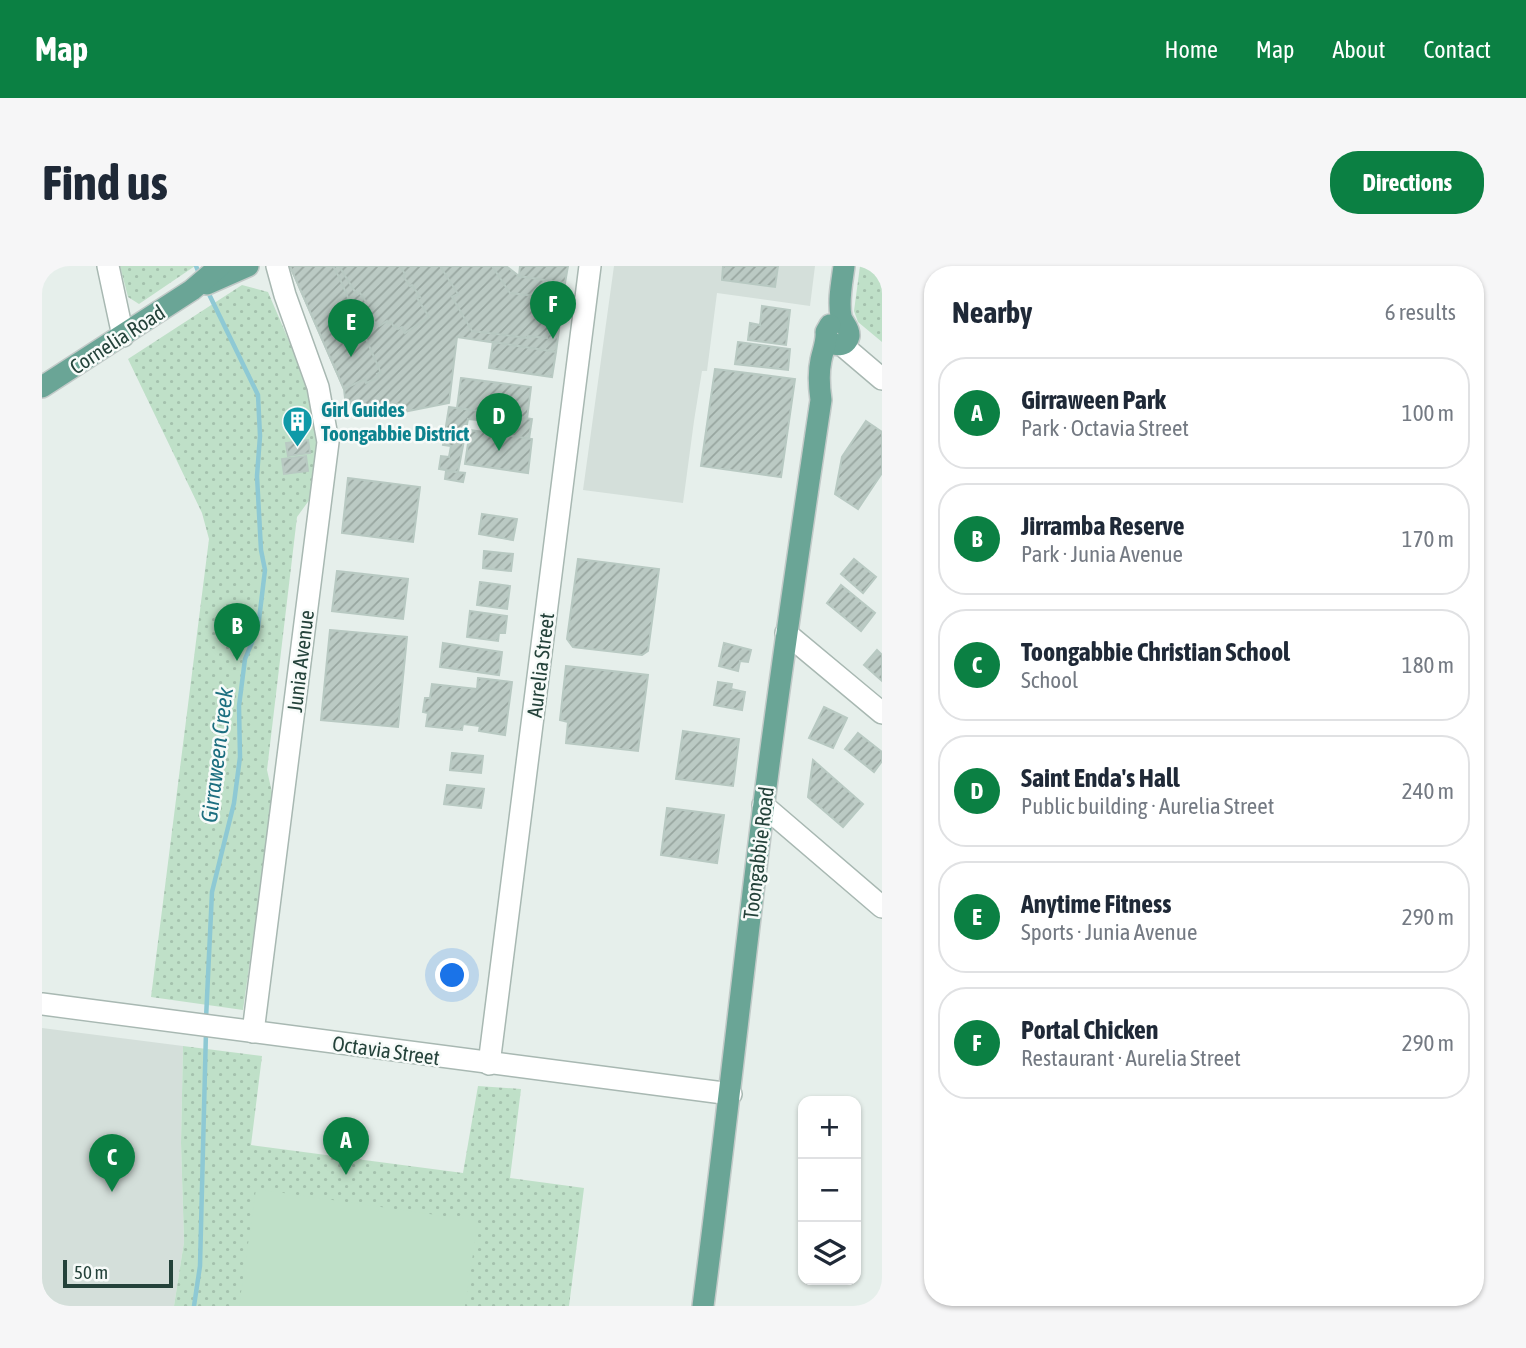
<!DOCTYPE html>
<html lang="en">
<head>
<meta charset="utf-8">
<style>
	body { margin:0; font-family:"Asap Condensed",sans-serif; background:#f6f6f7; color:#1f2937 }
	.controls { position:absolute; right:21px; bottom:21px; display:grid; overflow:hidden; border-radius:14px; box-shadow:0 2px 5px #0004 }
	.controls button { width:63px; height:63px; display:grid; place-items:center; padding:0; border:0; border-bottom:2px solid #e0e1e3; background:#fff; color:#1f2937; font:35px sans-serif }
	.scale { position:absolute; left:21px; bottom:18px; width:110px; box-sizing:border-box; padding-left:7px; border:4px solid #24423a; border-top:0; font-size:19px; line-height:24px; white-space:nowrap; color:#24423a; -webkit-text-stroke:5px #f7fbf9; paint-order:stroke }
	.you { position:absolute; left:411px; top:710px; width:24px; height:24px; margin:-18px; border:5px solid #fff; border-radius:50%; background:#1a73e8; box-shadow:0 0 0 10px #1a73e833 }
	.badge { display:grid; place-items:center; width:46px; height:46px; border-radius:50%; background:#0b8043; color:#fff; font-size:23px; font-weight:700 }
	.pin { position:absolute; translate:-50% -58px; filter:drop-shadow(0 2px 4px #0008) }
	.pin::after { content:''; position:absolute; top:37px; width:24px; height:21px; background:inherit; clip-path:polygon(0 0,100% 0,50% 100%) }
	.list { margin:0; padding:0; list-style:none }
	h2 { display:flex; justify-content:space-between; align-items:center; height:91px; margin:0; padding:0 28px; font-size:30px }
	h2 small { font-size:23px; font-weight:400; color:#747a83 }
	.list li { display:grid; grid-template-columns:46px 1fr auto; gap:21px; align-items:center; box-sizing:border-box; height:112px; margin:0 14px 14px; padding:0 14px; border:2px solid #e0e1e3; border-radius:28px }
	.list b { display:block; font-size:26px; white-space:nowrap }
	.list p { margin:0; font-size:23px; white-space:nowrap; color:#747a83 }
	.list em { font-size:23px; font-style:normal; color:#747a83 }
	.icon { flex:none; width:38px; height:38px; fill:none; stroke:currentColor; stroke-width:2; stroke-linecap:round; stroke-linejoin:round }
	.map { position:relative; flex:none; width:840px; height:1040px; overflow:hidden; border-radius:28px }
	header { display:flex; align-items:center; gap:42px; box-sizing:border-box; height:98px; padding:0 35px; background:#0b8043; color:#fff }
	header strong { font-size:33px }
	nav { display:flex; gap:38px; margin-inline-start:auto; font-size:24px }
	.intro { display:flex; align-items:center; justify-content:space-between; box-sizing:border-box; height:168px; padding:0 42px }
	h1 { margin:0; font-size:49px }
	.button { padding:18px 32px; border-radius:28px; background:#0b8043; color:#fff; font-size:24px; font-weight:700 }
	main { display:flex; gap:42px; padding:0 42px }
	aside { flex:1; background:#fff; border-radius:28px; box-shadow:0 2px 5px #0004 }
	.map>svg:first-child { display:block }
</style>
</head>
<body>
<header>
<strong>Map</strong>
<nav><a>Home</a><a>Map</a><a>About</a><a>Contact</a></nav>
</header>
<div class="intro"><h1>Find us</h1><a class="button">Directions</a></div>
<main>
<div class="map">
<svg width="840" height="1040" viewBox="0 0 840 1040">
	<defs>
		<pattern id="park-dots" width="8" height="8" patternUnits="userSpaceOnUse" patternTransform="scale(1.75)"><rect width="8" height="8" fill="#bfe0c8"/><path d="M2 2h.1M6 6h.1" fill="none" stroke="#a4c1ad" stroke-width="1.8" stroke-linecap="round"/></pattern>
		<pattern id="building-hatch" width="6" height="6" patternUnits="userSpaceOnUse" patternTransform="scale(1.75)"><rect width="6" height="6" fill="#bbcac4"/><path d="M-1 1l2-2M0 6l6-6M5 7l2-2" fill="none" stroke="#98a6a0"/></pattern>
	</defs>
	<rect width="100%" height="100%" fill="#e6efeb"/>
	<g fill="#d4dfda">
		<polygon points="572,0 773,0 768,40 675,27 665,105 660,105 652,155 641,237 541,224"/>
		<polygon points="0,762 141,780 139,877 142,976 132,1040 0,1040"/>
	</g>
	<g fill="url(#park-dots)">
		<polygon points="78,0 153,0 97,38 86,31"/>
		<polygon points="818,0 840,0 840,76 816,56 812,45"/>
		<polygon points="200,19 226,26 262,110 276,177 268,233 255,251 225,504 231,531 201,744 109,731 167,273 160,247 86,93"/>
		<polygon points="141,780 220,790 209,879 421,907 436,820 479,823 468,912 542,922 527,1040 132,1040 142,976 139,877"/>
	</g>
	<polygon fill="#bfe0c8" points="214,923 436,955 423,1040 197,1040"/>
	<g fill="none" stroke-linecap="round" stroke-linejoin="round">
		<g stroke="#8ec9d4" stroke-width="4.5">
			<polyline points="154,0 158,10"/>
			<polyline points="164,753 170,626 192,537 198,491 197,440 203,393 216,362 223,304 219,284 215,210 218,170 216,129 165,24"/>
			<polyline points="152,1040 158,1000 164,765"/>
		</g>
	</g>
	<g fill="url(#building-hatch)" stroke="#b8c9c2" stroke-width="2">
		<polygon points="248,0 464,0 477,10 523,17 514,86 415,71 407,137 361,146 358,138 304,141 302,123"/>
		<polygon points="248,0 291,0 297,11 339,107 335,108 336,112 324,117 323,113 302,123"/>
		<polygon points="297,0 358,0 363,8 361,10 368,20 370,19 378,31 375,32 387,51 363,67 360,61 356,63 354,60 352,61 349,56 346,57 345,55 337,60 334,58 323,41 326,39 318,27 315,29"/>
		<polygon points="398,0 450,0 468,27 511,32 510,36 518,37 519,44 514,69 506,68 505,72 486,70 486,72 430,65 410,31 416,28"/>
		<polygon points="478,0 526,0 523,17 477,10"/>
		<polygon points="681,0 736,0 733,21 680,14"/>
		<polygon points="720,40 748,44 744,79 706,74 708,57 718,59"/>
		<polygon points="451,76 514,86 510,111 447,102"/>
		<polygon points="696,76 748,83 746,104 693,98"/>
		<polygon points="673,103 753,113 739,211 659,200"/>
		<polygon points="419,112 489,121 485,153 415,142"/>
		<polygon points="407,141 437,145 435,154 426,153 416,206 397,203 399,190 407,191 409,180 401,179"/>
		<polygon points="437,145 490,153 487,173 464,169 466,155 436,151"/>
		<polygon points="824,155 840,166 840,207 816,243 793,228 800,191"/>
		<polygon points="428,164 490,173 486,207 423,198"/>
		<polygon points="266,174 268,187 246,190 244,177"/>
		<polygon points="264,190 266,205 242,208 240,193"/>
		<polygon points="404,205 423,207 421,216 403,213"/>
		<polygon points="306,212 378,221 371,276 300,267"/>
		<polygon points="440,248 475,253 471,274 437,268"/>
		<polygon points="442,285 471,288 469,305 441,302"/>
		<polygon points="536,293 617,303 606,385 600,389 531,381 525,373"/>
		<polygon points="812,293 834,311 821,327 799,308"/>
		<polygon points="295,305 366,313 361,353 290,345"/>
		<polygon points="438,316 468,320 465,343 435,339"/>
		<polygon points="799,319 833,347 819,365 785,337"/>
		<polygon points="428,345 465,350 463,367 457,367 456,375 425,371"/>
		<polygon points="288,364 365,371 356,461 279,454"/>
		<polygon points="401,377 460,386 457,409 398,401"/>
		<polygon points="682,377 709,384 706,396 698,395 696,405 677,400"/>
		<polygon points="835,384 840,389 840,415 822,399"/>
		<polygon points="524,400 606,409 596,485 524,477 526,456 518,454"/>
		<polygon points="436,412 470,416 463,469 437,465 438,460 421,458 420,464 384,460 386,447 381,446 383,432 388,432 390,418 435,423"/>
		<polygon points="676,416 690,418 689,423 703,426 700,444 672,439"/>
		<polygon points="782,441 805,452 791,482 767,472"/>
		<polygon points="641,465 697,473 691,520 634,513"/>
		<polygon points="816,467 840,486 840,495 832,506 803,483"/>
		<polygon points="410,487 441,490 439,507 408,504"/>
		<polygon points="771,494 821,538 801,561 766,531"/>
		<polygon points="405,519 442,523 439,542 402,538"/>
		<polygon points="625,542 682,549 675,597 619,589"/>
	</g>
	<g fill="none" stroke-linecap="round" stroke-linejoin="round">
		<defs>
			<g id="minor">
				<polyline points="66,0 81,70"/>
				<polyline points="800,79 840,113"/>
				<polyline points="744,367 840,447"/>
				<polyline points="721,539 840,641"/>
				<polyline points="0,738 689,828"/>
				<polyline points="211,766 286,176 276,121 243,29 235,0"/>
				<polyline points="447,798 548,0"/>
			</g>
			<g id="major">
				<polyline points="165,18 206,0"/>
				<path d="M785,74C792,80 804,82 807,70C808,62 800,57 799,50C796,34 800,16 802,0"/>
				<polyline points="0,121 150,24 178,0"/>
				<path d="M661,1040C683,872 701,704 722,537C739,402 759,268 779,134C777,120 776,108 779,94C781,84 785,76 784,66L788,59"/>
			</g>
		</defs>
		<use href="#minor" stroke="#a8b8b2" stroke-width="24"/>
		<use href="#major" stroke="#c2cac8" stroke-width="24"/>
		<use href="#minor" stroke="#fff" stroke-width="21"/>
		<use href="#major" stroke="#6aa596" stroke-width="21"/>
	</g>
	<defs>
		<symbol id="building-pin" viewBox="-11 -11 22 30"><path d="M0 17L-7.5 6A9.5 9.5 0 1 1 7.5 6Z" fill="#0f9aa8" stroke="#f7fbf9"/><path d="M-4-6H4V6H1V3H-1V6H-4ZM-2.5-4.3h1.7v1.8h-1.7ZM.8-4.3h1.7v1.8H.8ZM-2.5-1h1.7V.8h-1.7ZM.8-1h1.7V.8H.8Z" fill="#fff"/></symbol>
	</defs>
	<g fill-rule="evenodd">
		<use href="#building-pin" x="238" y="138" width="35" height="47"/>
	</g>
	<g text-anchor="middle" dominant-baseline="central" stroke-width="5" stroke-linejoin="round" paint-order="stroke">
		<g font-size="21" fill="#24423a" stroke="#f7fbf9">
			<text transform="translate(75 73) rotate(-33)">Cornelia Road</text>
			<text transform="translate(258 395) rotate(-83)">Junia Avenue</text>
			<text transform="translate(498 399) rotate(-83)">Aurelia Street</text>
			<text transform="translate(716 587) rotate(-83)">Toongabbie Road</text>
			<text transform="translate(344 784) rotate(8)">Octavia Street</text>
		</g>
		<g font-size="21" font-weight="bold" fill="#0d838f" stroke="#f7fbf9" text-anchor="start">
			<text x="279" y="143">Girl Guides<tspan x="279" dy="24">Toongabbie District</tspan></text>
		</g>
		<g font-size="23" font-style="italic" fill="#1c6f80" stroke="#f7fbf9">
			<text transform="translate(175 489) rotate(-83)">Girraween Creek</text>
		</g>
	</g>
</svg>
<div class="controls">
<button>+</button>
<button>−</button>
<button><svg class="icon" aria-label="layers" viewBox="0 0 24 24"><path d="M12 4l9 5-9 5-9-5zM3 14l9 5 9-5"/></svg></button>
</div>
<div class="scale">50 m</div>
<div class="you"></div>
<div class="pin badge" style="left:304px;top:909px">A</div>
<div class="pin badge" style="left:195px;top:395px">B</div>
<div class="pin badge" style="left:70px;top:926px">C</div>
<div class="pin badge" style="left:457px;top:185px">D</div>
<div class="pin badge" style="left:309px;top:91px">E</div>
<div class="pin badge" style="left:511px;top:73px">F</div>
</div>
<aside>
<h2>Nearby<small>6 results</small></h2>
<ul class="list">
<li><span class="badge">A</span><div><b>Girraween Park</b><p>Park · Octavia Street</p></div><em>100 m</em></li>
<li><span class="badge">B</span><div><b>Jirramba Reserve</b><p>Park · Junia Avenue</p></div><em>170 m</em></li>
<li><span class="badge">C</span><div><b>Toongabbie Christian School</b><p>School</p></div><em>180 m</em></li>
<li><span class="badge">D</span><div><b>Saint Enda's Hall</b><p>Public building · Aurelia Street</p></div><em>240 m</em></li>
<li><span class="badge">E</span><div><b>Anytime Fitness</b><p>Sports · Junia Avenue</p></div><em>290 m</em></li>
<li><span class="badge">F</span><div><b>Portal Chicken</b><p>Restaurant · Aurelia Street</p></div><em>290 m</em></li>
</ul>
</aside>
</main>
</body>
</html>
